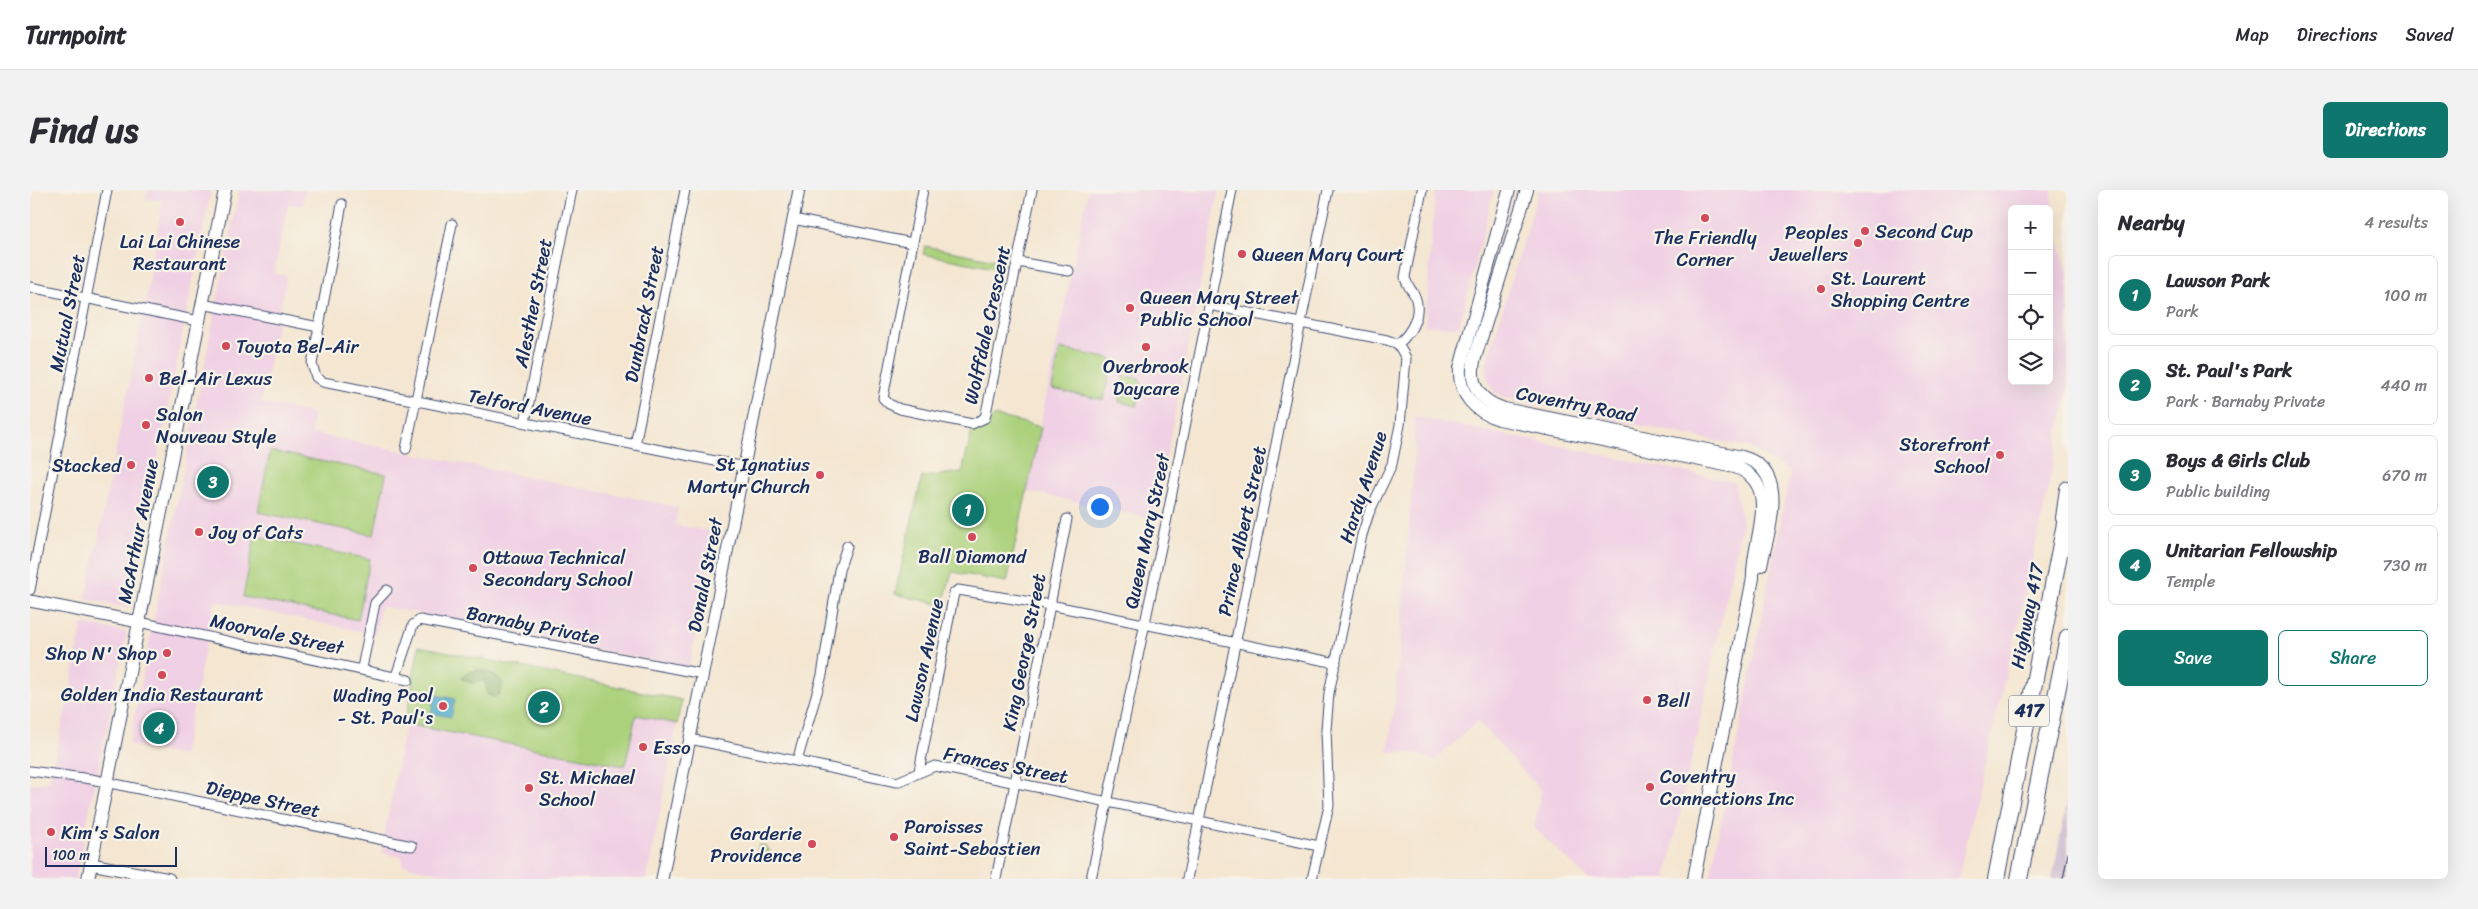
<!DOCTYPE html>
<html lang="en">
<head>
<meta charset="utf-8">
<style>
	body { margin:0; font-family:Sriracha,sans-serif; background:#f2f2f3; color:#2b2b33 }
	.controls { position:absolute; right:15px; top:15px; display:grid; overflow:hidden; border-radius:8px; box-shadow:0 5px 20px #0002 }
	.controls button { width:45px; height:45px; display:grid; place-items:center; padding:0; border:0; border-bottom:1px solid #e1e1e2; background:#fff; color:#2b2b33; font:25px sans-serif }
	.scale { position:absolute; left:15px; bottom:12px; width:132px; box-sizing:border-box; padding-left:5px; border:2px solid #1b2f5e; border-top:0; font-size:14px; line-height:18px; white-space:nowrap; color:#1b2f5e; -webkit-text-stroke:4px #f7f3e8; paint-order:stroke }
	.you { position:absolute; left:1069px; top:316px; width:18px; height:18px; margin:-12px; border:4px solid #fff; border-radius:50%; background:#1a73e8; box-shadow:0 0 0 8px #1a73e833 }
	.badge { display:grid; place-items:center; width:32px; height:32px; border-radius:50%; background:#0f766e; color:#fff; font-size:16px; font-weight:700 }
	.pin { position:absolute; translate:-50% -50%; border:2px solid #fff; box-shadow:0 1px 5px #0006 }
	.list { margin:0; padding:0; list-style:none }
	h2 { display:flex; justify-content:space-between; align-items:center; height:65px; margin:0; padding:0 20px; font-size:21px }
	h2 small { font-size:16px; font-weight:400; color:#7c7c81 }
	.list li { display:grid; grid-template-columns:32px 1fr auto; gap:15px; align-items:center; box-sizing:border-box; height:80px; margin:0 10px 10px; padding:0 10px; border:1px solid #e1e1e2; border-radius:8px }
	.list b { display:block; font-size:19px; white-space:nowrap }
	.list p { margin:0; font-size:16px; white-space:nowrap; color:#7c7c81 }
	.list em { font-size:16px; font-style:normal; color:#7c7c81 }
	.actions { display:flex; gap:10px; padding:15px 20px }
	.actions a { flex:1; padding:11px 0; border:1px solid #0f766e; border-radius:8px; text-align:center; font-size:18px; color:#0f766e }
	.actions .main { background:#0f766e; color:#fff }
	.icon { flex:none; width:28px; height:28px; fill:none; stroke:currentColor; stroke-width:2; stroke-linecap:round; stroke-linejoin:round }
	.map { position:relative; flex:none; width:2038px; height:689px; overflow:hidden; border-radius:8px }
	header { display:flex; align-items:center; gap:30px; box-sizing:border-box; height:70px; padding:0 25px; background:#fff; border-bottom:1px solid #e1e1e2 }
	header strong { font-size:24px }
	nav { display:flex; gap:28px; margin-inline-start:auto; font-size:18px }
	.intro { display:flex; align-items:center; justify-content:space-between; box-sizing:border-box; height:120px; padding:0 30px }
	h1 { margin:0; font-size:35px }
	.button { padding:12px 22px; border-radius:8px; background:#0f766e; color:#fff; font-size:18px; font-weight:700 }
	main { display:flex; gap:30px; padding:0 30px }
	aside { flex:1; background:#fff; border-radius:8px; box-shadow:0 5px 20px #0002 }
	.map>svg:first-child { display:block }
</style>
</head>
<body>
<header>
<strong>Turnpoint</strong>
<nav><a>Map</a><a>Directions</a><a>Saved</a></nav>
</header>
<div class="intro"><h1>Find us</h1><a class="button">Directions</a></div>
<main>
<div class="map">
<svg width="2038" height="689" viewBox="0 0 2038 689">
	<rect width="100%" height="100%" fill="#f7f3e8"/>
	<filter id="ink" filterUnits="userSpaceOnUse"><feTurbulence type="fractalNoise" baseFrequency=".02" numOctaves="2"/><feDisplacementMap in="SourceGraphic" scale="10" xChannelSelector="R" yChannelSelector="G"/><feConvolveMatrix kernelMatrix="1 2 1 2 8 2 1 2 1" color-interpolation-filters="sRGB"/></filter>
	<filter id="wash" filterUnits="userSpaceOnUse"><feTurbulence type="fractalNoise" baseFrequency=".0096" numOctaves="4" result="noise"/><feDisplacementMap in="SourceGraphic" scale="20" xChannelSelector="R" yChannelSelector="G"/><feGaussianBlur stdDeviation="1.12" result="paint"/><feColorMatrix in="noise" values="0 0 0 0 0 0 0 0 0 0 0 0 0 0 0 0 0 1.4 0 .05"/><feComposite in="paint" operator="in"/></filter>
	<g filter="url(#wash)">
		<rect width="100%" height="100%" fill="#f4e6d1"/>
		<g fill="#f0d0e4" fill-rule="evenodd">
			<polygon points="118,0 181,0 98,418 56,409 118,100 132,11 116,8"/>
			<polygon points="209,0 276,0 272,16 258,14 244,84 257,86 231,213 283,223 281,243 648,317 645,335 686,342 659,478 351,416 345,444 185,411 153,566 99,555"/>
			<polygon points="1058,0 1189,0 1124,329 997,301"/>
			<polygon points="1405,0 1464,0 1429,137 1395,136"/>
			<path d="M1509,0H2022L2023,36L2038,82V199L2012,329L1928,689H1680L1760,282L1721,258L1476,208L1464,202L1457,188L1456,174ZM1982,19H2019V191H1982Z"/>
			<polygon points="1384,226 1704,292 1712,333 1636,689 1558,689 1504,638 1511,601 1448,531 1404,571 1389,564 1358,562 1365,511 1385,260"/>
			<polygon points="52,434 97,442 45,689 0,689 0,594 19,592 40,502"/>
			<polygon points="606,524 647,534 617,689 440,689 372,675 373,667 351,663 375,534 594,576"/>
		</g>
		<polygon fill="#cebed1" points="2038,608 2038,689 2022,689 2029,653"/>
		<g fill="#acd17b" stroke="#64806c">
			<polygon points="895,56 975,72 973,80 893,64"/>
			<polygon points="1030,159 1082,169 1074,210 1022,199"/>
			<polygon points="1094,186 1109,188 1112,195 1107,216 1089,212"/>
			<polygon points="966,226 1011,237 977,392 922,382 913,415 865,404 892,287 932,282 942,241"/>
			<polygon points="240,261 356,284 344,345 228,322"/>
			<polygon points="225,346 340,369 328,430 213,407"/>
			<polygon points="389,456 652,510 647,534 606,525 595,576 375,534"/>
			<polygon points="729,655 736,656 739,660 739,666 734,669 726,667"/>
		</g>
		<path fill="#89b36b" stroke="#527164" d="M448,480C458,481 466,485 472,492L470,503L465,507L458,505L454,490L441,493L431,488L437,483Z"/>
		<polygon fill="#4eaacc" stroke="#346c95" points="405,505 425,509 421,527 401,523"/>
	</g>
	<g filter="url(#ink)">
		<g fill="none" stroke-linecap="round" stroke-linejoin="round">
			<defs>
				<g id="minor">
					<polyline points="893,0 853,208 859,214 870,219 942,234 955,228 1002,0"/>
					<polyline points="312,14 282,174 286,187 293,192 715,277"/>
					<polyline points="763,29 882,53"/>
					<polyline points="988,72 1039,81"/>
					<polyline points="0,97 169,131"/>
					<polyline points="172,114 289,137"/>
					<polyline points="1179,115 1357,150 1368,154 1376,168 1370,235 1362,274 1339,323 1332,345 1299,503 1296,540 1299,616 1282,689"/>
					<path d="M1368,154C1382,142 1393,123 1384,104C1380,98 1376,94 1375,87L1392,0"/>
					<polyline points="495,232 542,0"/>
					<polyline points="605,255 655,0"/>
					<polyline points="376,259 422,34"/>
					<polyline points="0,400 77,0"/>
					<polyline points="109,432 378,490"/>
					<polyline points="332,478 345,413 357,400"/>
					<polyline points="366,486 383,435 390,430 673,484"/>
					<polyline points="660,549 867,592 905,576 1289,656"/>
					<polyline points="767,571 792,485 809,380 817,356"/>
					<polyline points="0,581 61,589 382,656"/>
					<polyline points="889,581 924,403 928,400 1020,415 1306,473"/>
					<polyline points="966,689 1037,329"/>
					<polyline points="1061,689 1135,338 1202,0"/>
					<polyline points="1157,689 1298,0"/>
				</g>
				<g id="tertiary">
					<polyline points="0,411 109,432"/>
					<polyline points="61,674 139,689"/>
					<polyline points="632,689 769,0"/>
				</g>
				<g id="secondary">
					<path d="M1479,0L1430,178C1428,204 1445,222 1469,229L1705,277C1754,294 1721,351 1723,388L1664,689"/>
					<path d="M1497,0L1444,171C1439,196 1450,211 1474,219L1712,267C1761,280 1738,341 1731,375"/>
					<polyline points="58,689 195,0"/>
				</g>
				<g id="motorway">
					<polyline points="2034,328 2038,299"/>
					<polyline points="1966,689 2038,318"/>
					<polyline points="1989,689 2038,447"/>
				</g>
			</defs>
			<use href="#minor" stroke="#3c4a6f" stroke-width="11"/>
			<use href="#tertiary" stroke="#3c4a6f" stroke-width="13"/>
			<use href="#secondary" stroke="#3c4a6f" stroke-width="14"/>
			<use href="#motorway" stroke="#3c4a6f" stroke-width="18"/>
			<use href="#minor" stroke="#fff" stroke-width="9"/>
			<use href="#tertiary" stroke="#fff" stroke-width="11"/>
			<use href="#secondary" stroke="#fff" stroke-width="12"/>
			<use href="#motorway" stroke="#fff" stroke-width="16"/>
			<polyline stroke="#1b2f5e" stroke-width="1" points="2033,689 2038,663"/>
		</g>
	</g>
	<g fill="#d1495b" stroke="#f7f3e8" stroke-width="2">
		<circle cx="1675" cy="28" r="5"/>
		<circle cx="150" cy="32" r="5"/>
		<circle cx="1835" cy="41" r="5"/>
		<circle cx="1828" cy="53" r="5"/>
		<circle cx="1212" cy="64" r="5"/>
		<circle cx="1791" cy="99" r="5"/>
		<circle cx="1100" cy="118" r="5"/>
		<circle cx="196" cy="156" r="5"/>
		<circle cx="1116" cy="157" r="5"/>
		<circle cx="119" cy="188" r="5"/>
		<circle cx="116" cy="235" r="5"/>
		<circle cx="1970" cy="265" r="5"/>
		<circle cx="101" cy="275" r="5"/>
		<circle cx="790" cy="285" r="5"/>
		<circle cx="169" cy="342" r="5"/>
		<circle cx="942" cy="347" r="5"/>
		<circle cx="443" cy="378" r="5"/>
		<circle cx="137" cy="463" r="5"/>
		<circle cx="132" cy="485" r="5"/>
		<circle cx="1617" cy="510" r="5"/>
		<circle cx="413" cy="516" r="5"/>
		<circle cx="613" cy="557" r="5"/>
		<circle cx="1620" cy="597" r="5"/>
		<circle cx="499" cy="598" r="5"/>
		<circle cx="21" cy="642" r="5"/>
		<circle cx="864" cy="647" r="5"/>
		<circle cx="782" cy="654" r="5"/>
	</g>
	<g text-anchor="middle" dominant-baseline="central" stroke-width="4.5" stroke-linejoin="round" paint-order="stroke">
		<rect fill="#f7f3e8" stroke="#5d6a87" stroke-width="1" x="1979" y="505.5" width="40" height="31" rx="4"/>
		<g font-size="18" font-weight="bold" fill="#1b2f5e">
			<text x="1999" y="521">417</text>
		</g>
		<g font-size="19" fill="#1b2f5e" stroke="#f7f3e8" text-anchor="start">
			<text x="1845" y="41">Second Cup</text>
			<text x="1818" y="42" text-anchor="end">Peoples<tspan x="1818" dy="22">Jewellers</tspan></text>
			<text x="1675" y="47" text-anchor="middle">The Friendly<tspan x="1675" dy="22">Corner</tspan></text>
			<text x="150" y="51" text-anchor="middle">Lai Lai Chinese<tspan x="150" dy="22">Restaurant</tspan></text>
			<text x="1222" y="64">Queen Mary Court</text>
			<text x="1801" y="88">St. Laurent<tspan x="1801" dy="22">Shopping Centre</tspan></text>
			<text x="1110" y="107">Queen Mary Street<tspan x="1110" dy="22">Public School</tspan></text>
			<text x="206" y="156">Toyota Bel-Air</text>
			<text x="1116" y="176" text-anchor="middle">Overbrook<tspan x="1116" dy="22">Daycare</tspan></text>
			<text x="129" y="188">Bel-Air Lexus</text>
			<text x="126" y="224">Salon<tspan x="126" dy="22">Nouveau Style</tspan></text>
			<text x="1960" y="254" text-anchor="end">Storefront<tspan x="1960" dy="22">School</tspan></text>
			<text x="780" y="274" text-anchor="end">St Ignatius<tspan x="780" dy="22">Martyr Church</tspan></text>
			<text x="91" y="275" text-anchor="end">Stacked</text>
			<text x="179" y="342">Joy of Cats</text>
			<text x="942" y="366" text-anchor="middle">Ball Diamond</text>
			<text x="453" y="367">Ottawa Technical<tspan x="453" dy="22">Secondary School</tspan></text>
			<text x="127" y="463" text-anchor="end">Shop N' Shop</text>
			<text x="132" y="504" text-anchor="middle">Golden India Restaurant</text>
			<text x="403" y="505" text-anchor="end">Wading Pool<tspan x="403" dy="22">- St. Paul's</tspan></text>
			<text x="1627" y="510">Bell</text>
			<text x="623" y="557">Esso</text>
			<text x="1630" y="586">Coventry<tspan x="1630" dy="22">Connections Inc</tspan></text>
			<text x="509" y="587">St. Michael<tspan x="509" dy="22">School</tspan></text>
			<text x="874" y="636">Paroisses<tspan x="874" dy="22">Saint-Sebastien</tspan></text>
			<text x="31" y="642">Kim's Salon</text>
			<text x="772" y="643" text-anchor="end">Garderie<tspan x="772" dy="22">Providence</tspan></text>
		</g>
		<g font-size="19" fill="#1b2f5e" stroke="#f7f3e8">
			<text transform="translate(503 113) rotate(-79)">Alesther Street</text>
			<text transform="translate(37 123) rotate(-79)">Mutual Street</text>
			<text transform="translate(614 124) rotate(-79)">Dunbrack Street</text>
			<text transform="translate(957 135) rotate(-78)">Wolffdale Crescent</text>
			<text transform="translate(1546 214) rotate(11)">Coventry Road</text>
			<text transform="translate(500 217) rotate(11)">Telford Avenue</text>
			<text transform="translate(1333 297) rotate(-72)">Hardy Avenue</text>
			<text transform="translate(108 341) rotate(-79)">McArthur Avenue</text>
			<text transform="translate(1117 341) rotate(-78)">Queen Mary Street</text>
			<text transform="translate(1212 341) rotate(-78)">Prince Albert Street</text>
			<text transform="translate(675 385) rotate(-79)">Donald Street</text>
			<text transform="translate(1997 426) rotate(-79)">Highway 417</text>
			<text transform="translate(503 435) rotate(11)">Barnaby Private</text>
			<text transform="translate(247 444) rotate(12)">Moorvale Street</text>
			<text transform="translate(994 462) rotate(-79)">King George Street</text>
			<text transform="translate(894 470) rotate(-78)">Lawson Avenue</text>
			<text transform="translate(976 575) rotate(11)">Frances Street</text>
			<text transform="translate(233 609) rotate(12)">Dieppe Street</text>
		</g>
	</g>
</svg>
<div class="controls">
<button>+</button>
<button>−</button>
<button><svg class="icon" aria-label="locate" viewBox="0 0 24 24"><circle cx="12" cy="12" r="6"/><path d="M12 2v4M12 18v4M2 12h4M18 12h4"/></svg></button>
<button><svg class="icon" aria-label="layers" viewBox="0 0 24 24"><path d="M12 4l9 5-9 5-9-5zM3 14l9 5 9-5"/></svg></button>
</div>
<div class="scale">100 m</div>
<div class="you"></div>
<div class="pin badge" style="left:938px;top:320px">1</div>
<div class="pin badge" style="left:514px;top:517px">2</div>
<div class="pin badge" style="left:183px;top:292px">3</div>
<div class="pin badge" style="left:129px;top:538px">4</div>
</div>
<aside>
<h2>Nearby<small>4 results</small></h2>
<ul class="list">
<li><span class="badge">1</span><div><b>Lawson Park</b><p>Park</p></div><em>100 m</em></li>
<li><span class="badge">2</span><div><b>St. Paul's Park</b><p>Park · Barnaby Private</p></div><em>440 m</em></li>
<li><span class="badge">3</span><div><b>Boys &amp; Girls Club</b><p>Public building</p></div><em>670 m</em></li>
<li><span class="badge">4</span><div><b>Unitarian Fellowship</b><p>Temple</p></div><em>730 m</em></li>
</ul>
<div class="actions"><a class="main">Save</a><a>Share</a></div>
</aside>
</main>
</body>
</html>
